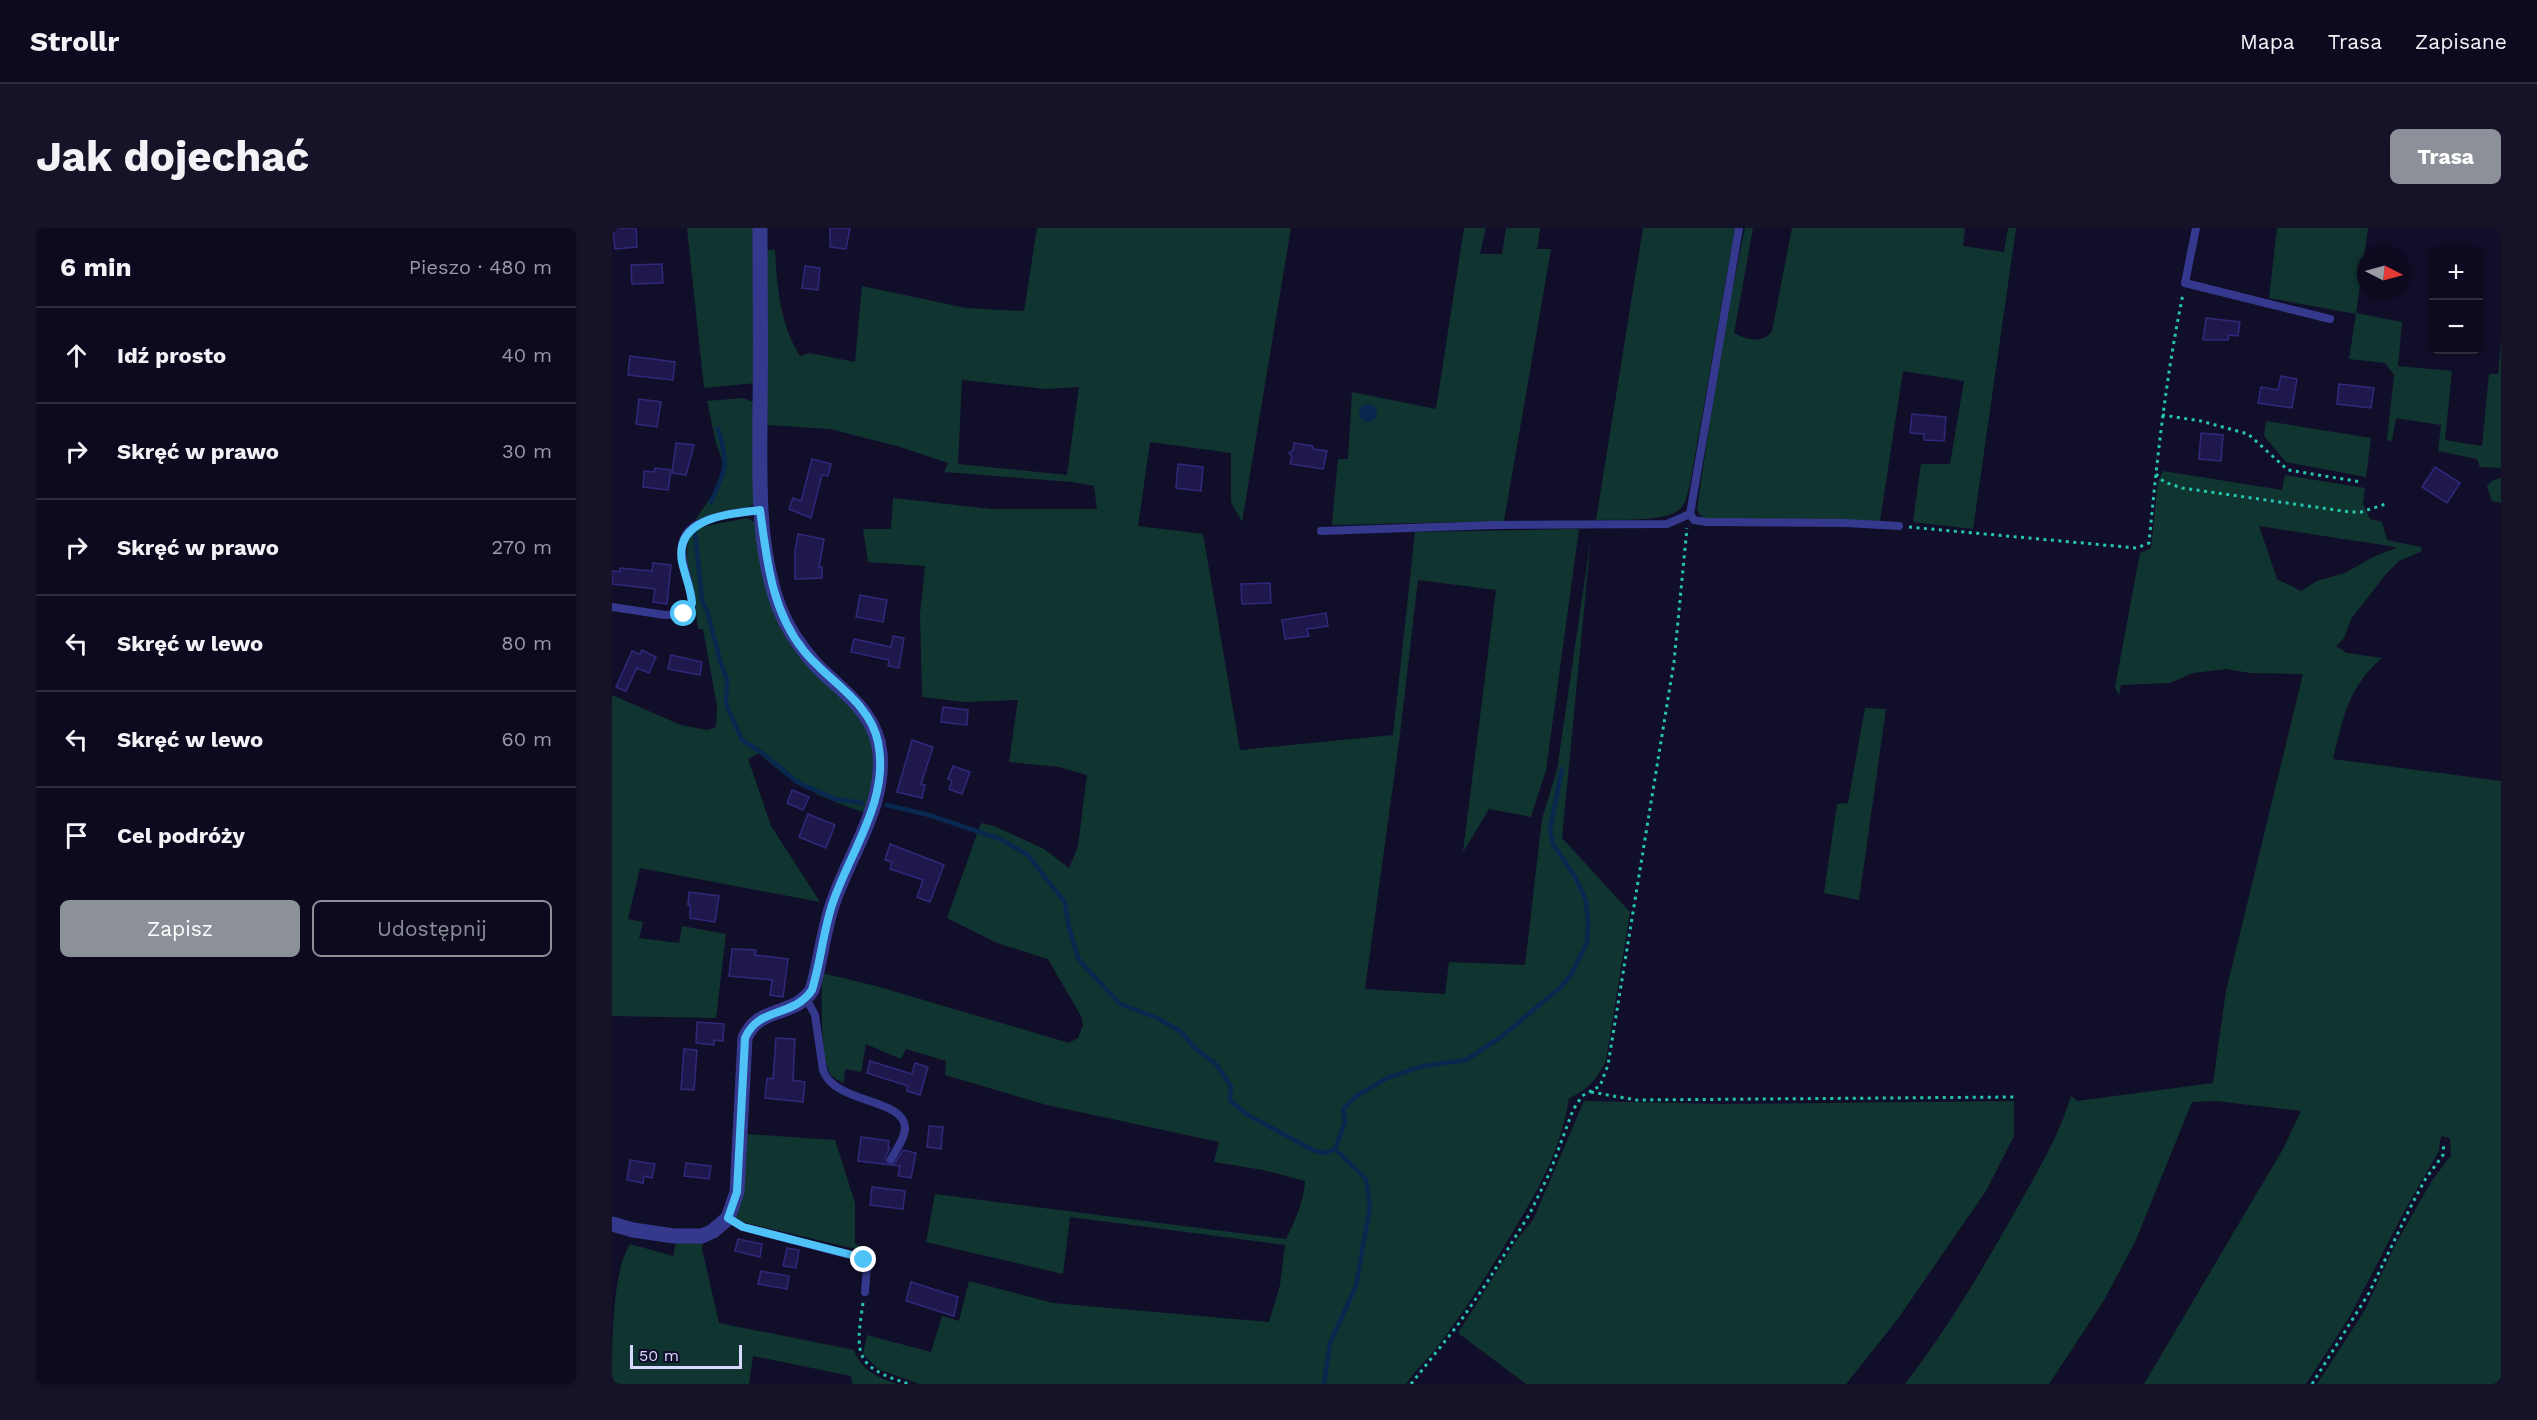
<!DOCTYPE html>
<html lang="pl">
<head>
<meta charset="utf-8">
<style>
	body { margin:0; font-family:"Work Sans",sans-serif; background:#161329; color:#f1f3f6 }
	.controls { position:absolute; right:18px; top:18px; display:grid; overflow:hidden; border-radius:9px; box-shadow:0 2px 4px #0004 }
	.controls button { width:54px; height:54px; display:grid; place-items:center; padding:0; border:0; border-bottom:2px solid #2d2b3e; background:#0d0a20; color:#f1f3f6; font:30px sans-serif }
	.compass { position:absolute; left:1745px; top:18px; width:54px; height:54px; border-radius:50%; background:#0d0a20; box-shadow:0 2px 4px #0004; rotate:96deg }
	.scale { position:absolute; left:18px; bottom:15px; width:112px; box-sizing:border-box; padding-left:6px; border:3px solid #d8d7ff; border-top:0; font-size:16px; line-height:21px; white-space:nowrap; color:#d8d7ff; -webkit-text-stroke:4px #110e2a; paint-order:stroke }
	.stop { position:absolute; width:18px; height:18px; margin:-14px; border:4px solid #4fc3f7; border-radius:50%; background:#fff }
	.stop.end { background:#4fc3f7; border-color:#fff; box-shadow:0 2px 6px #0008 }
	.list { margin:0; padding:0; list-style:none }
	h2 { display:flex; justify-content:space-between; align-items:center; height:78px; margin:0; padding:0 24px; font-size:26px }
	h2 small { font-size:20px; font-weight:400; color:#9a9aa5 }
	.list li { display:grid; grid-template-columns:39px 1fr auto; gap:18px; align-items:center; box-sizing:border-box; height:96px; padding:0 24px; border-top:2px solid #2d2b3e }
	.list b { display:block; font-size:22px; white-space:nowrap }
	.list em { font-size:20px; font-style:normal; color:#9a9aa5 }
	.actions { display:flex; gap:12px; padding:18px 24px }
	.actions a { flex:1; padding:14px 0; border:2px solid #8c9099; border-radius:9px; text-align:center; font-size:21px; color:#8c9099 }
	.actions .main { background:#8c9099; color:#fff }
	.icon { flex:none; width:33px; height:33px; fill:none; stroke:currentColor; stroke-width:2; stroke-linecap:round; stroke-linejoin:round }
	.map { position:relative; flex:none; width:1889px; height:1156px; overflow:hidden; border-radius:9px }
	header { display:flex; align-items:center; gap:36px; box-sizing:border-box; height:84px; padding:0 30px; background:#0d0a20; border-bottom:2px solid #2d2b3e }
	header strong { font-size:28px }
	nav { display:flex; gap:33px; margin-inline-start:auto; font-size:21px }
	.intro { display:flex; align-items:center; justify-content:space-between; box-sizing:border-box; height:144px; padding:0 36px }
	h1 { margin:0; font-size:42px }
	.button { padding:15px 27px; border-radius:9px; background:#8c9099; color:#fff; font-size:21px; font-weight:700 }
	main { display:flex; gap:36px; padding:0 36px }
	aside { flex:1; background:#0d0a20; border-radius:9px; box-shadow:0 2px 4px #0004 }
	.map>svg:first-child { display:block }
</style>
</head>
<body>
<header>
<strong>Strollr</strong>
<nav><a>Mapa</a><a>Trasa</a><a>Zapisane</a></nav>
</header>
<div class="intro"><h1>Jak dojechać</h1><a class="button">Trasa</a></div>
<main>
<aside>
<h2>6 min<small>Pieszo · 480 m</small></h2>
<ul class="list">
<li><svg class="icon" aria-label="ahead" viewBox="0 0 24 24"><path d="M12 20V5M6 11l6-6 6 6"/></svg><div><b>Idź prosto</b></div><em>40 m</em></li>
<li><svg class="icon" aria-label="right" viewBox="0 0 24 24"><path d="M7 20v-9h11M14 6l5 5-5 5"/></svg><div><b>Skręć w prawo</b></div><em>30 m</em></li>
<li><svg class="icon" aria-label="right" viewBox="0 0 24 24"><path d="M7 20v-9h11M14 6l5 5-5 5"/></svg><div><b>Skręć w prawo</b></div><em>270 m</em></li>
<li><svg class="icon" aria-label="left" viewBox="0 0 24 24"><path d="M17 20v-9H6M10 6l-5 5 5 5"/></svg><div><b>Skręć w lewo</b></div><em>80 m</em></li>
<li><svg class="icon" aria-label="left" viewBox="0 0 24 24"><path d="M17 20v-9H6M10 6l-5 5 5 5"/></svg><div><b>Skręć w lewo</b></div><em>60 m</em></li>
<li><svg class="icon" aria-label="arrive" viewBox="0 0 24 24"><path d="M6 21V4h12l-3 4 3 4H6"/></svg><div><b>Cel podróży</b></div></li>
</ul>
<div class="actions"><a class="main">Zapisz</a><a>Udostępnij</a></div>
</aside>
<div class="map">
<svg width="1889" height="1156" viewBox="0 0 1889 1156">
	<rect width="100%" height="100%" fill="#110e2a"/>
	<g fill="#103530" fill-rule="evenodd">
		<polygon points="75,0 144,0 144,155 92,160"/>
		<path d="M425,0H679L630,294L619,274V225L538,214L526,298L591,306L628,522L781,507L803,304L967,301L934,542L919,589L877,581L851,624L884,362L806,352L788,506L753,761L833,766L837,734L913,737L930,591L945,542L979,309L950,610L1018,684L994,833C984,852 976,862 957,870C948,927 923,967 894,1015C874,1049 853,1082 829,1114C818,1129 804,1141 794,1156H307L266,1141L251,1126L255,1107L319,1124L330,1088L347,1093L357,1053L441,1075L657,1094L668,1057L673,1017L458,989L451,1046L314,1014L323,966L674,1011C683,992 692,974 693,953L651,942L602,934L607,914L435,877L333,847L334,833L294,821L289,831L254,816L249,844L233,841L232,855C228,853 223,851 220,848C207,833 210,766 210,745L264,758L457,815L466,810L471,797L469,788L436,731L385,715L335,690L369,595L382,598L432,621L457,640L466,618L475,547L447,539L397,534L406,472L352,474L310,469L308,386L313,338L256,334L251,301H279L281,270L379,281H485L482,258L460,254L332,244L336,235L285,218L218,201L155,197L153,22H163C165,59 168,96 188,128L197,125L243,134L250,58L354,80L412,83ZM350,152L434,161L467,159L455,247L346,236Z"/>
		<polygon points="852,0 874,0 868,26 890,26 894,0 928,0 925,21 939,21 892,293 720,297 726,231 736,231 740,164 824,181"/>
		<path d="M1031,0H1123L1078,256C1075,266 1074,279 1064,284C1046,294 1004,291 984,292Z"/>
		<path d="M1133,0H1141L1122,105C1135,112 1151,116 1160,103L1180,0H1353L1351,18L1392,24L1396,0H1404L1361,301L1301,294L1309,236H1338L1352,153L1291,143L1268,293L1095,291L1088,287L1085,281L1109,117Z"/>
		<polygon points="1665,0 1756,0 1744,85 1790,94 1786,138 1840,143 1833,212 1870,218 1877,146 1886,146 1889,113 1889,240 1868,239 1865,231 1826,223 1829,197 1784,190 1780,213 1775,212 1782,147 1773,135 1737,131 1744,86 1657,70"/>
		<polygon points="131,170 141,174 143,179 144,266 141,276 136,280 83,292 104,262 112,237 104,215 95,173"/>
		<polygon points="1654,193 1759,210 1754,249 1674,234 1652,208"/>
		<path d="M1551,243L1670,262L1673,247L1753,260L1751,276L1758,291L1770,294L1775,312L1809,319L1810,323L1787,333L1774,346L1739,391L1732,410L1724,418L1735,425L1770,430C1736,459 1731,490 1721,531L1889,553V1156H1705L1753,1082L1783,1017L1819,954L1839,927L1838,910L1830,908L1828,912L1827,923L1793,982L1738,1088L1694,1156H1532L1671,921L1689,883L1604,873L1580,874L1523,1014L1491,1074L1437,1156H1293C1337,1099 1373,1037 1408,975C1427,941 1448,905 1459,868L1465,873L1601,855L1614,763L1691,446L1638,445L1614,441L1581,445L1558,455L1509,457L1507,468L1503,459L1528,325L1539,320L1546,253ZM1647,298L1784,319V320L1761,329L1733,345L1705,353L1689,363L1665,351Z"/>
		<polygon points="1889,250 1889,275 1880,273 1875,258 1881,252"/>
		<path d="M135,290L145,296L164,384L249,486L260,506L265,535L254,585C209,570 182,558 147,525L136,531L159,598L208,674L28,640L16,691L31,694L27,710L67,715L70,698L114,706L104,790L0,788V467L69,497L95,502L104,499L105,478L91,401H86L82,366L74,332L76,313L81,303L89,299Z"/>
		<polygon points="1253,480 1274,481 1247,672 1212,665 1225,576 1236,575"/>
		<polygon points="972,873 1110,876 1402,873 1402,908 1374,963 1285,1092 1234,1156 914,1156 846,1105 906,1010 921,992"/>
		<polygon points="134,906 223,912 243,975 243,1015 256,1024 122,992"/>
		<path d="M91,1011L90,1021L107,1095L242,1122C249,1142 266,1150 286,1156H240L239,1148L141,1128L137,1156H0C0,1117 0,1044 18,1016L61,1028L64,1014Z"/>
	</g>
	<circle fill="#08284f" cx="756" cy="185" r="9"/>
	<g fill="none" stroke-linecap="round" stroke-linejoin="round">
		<g stroke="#08284f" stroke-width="4.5">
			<path d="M99,274C114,241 117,236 106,201"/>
			<polyline points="83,304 90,373 95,382 109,436 115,451 114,476 130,512 152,526 185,554 223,571 250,575"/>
			<polyline points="275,577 317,587 388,611 416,627 453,675 457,700 467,732 508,776 543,789 568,803 584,821 604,836 619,858 618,872 634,886 703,923 713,925 723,921"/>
			<polyline points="712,1156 718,1115 744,1058 758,978 754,951 723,921 733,894 731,881 744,868 775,850 811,838 854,832 889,809 949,759 960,745 975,715 976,695 974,672 963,649 941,616 938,602 950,541"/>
		</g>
	</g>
	<g fill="#1f184d" stroke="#32287b" stroke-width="1.5">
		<polygon points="1,0 24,0 25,19 3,21"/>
		<polygon points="218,0 238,0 234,21 218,19"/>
		<polygon points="50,36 51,55 20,56 19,37"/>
		<polygon points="193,38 208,40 206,62 190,60"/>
		<polygon points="1594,90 1628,94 1626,108 1617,107 1616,112 1591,112"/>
		<polygon points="18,128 63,134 61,152 16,147"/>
		<polygon points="1669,148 1685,151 1680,180 1646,175 1649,159 1666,162"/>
		<polygon points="1727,156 1762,160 1759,180 1725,176"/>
		<polygon points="27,171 49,174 45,199 24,196"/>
		<polygon points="1300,186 1334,189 1332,213 1312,212 1312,206 1298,205"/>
		<polygon points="1589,205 1611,207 1609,233 1587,231"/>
		<polygon points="64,215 82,217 74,247 60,245"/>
		<polygon points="682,215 701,218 701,221 715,223 711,241 678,236 680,229 677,225 681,222"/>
		<polygon points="200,231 219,236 216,248 210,247 199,290 177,281 181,270 189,273"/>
		<polygon points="566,236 591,239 589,263 564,260"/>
		<polygon points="1823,239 1848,255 1835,275 1810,259"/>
		<polygon points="43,240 59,242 56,262 31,259 32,243 42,244"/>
		<polygon points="186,306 212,311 207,339 210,339 210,350 183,351 183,323"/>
		<polygon points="41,335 59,337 55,376 41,374 43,361 0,356 0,343 8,344 8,340 40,343"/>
		<polygon points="658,355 659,375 630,376 629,356"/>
		<polygon points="248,367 275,372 271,394 244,389"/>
		<polygon points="714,385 716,398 695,401 697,408 673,411 670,392"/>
		<polygon points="281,408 292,410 287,440 276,438 277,432 239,424 242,411 279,419"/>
		<polygon points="30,422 44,429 37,445 25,440 14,463 4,459 20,423 28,426"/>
		<polygon points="59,427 90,434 88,447 56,441"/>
		<polygon points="331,479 356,482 355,497 329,494"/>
		<polygon points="300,512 321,519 309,556 313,557 310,570 285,564"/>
		<polygon points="341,538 358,544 350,566 337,561 340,553 336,551"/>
		<polygon points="180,562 197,569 191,582 175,575"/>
		<polygon points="196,586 223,597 214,620 187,609"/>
		<polygon points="278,616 332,637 318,674 305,669 311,652 278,641 280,634 273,632"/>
		<polygon points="77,664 107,668 103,694 78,690 78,677 76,677"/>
		<polygon points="120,721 144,722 143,727 176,731 171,769 158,767 160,752 117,748"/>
		<polygon points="85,794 112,796 111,813 102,812 102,817 84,815"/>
		<polygon points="164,810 183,811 181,852 193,854 191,874 153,870 155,850 161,851"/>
		<polygon points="72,821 85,822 82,862 69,861"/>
		<polygon points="258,833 300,846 303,835 316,839 308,867 295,863 296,858 255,845"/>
		<polygon points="317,898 331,899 329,921 315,919"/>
		<polygon points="249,909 277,913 276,920 278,920 273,930 277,936 282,936 291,922 304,925 299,950 286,948 288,938 246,933"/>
		<polygon points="18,932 43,936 40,950 32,948 31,955 15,952"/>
		<polygon points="74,935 99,938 97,951 72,948"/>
		<polygon points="260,959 293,963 291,981 258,977"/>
		<polygon points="126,1011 150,1016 148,1029 123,1023"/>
		<polygon points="175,1020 187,1022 184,1040 171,1038"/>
		<polygon points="149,1043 177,1048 175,1061 146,1056"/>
		<polygon points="299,1054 346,1069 342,1088 294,1073"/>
	</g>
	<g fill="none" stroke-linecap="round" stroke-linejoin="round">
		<g stroke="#25c5ae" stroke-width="3" stroke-dasharray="3 4.5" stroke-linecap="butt">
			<polyline points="1550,187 1589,193 1636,206 1676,242 1749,254"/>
			<polyline points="1544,246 1552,254 1570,260 1738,284 1749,284 1774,276"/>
			<path d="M1297,299L1525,320L1537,315C1545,231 1554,148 1571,66"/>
			<polyline points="979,864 1024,872 1402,869"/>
			<path d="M251,1075C243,1128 243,1139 297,1156"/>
			<polyline points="799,1156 845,1098 874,1056 917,987 938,944 961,882 970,868 988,858 996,837 1062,434 1075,300"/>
			<polyline points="1700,1156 1757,1065 1800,976 1814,950 1831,927 1832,914"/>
		</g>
		<g stroke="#35398d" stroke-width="8">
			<polyline points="1584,0 1573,55 1718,91"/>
			<polyline points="1078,286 1082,292 1095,294 1234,295 1287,298"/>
			<polyline points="709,303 883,297 1055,296 1078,286 1127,0"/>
			<path d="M0,379L53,387L75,385C94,366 45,315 88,295C106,286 129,284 148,282"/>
			<path d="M194,770L203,787L211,842C222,876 293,870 293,900C293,910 284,922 279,931"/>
			<polyline points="116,990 131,999 249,1030 255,1038 253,1064"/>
		</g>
		<path stroke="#35398d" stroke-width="15" d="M0,996L21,1002L62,1008H90L101,1003L116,990L125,964L133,810C147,777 181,790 200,762C209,734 211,703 221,675C238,625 273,579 268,525C264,483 229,463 203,436C188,419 175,400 167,379C144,316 148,247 148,181C149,121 148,60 148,0"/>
	</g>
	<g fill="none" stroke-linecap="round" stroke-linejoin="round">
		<path stroke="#4fc3f7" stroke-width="8" d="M72,386L78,382L80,375C79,361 73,348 70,334C62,289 118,286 148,282C155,332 159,382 192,423C216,453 258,474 266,514C278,571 239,622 221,674C211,703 209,733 200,762C181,790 147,778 133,810L125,964L116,990L131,999L244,1028L252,1032"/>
	</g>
</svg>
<div class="controls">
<button>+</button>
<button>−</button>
</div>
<svg class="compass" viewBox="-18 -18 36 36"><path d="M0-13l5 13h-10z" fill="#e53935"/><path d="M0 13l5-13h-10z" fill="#9a9aa5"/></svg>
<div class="scale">50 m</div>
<div class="stop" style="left:72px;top:386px"></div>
<div class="stop end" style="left:252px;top:1032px"></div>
</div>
</main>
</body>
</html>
